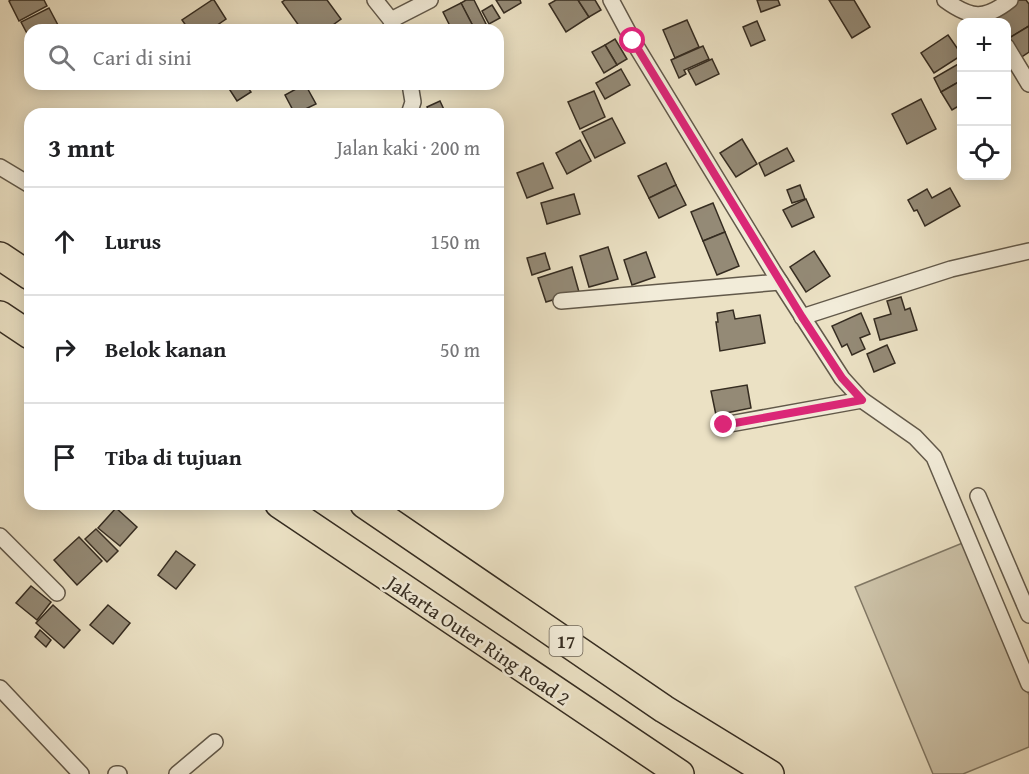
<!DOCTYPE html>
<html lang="id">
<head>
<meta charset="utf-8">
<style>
	body { margin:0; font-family:"Gentium Book Plus",serif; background:#f6f6f6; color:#202124 }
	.controls { position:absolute; right:18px; top:18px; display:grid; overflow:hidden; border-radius:12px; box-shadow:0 3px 15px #0003 }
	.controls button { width:54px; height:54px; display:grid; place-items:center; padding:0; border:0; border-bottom:2px solid #e0e0e0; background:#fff; color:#202124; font:30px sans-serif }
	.stop { position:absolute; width:18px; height:18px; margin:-14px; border:4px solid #db2777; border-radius:50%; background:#fff }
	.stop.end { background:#db2777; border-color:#fff; box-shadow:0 2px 6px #0008 }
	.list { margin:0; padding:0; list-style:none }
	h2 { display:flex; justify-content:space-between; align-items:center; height:78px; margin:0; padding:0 24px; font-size:26px }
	h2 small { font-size:20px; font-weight:400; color:#757577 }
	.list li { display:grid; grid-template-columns:39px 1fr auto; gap:18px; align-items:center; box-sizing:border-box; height:108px; padding:0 24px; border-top:2px solid #e0e0e0 }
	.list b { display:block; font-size:22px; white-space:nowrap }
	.list em { font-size:20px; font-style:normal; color:#757577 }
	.icon { flex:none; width:33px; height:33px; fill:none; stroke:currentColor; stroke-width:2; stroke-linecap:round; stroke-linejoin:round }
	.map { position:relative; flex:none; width:1029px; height:774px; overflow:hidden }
	.search { position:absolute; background:#fff; box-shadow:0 3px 15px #0003; left:24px; top:24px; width:480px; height:66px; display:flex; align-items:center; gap:15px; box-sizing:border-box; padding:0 21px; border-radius:18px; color:#757577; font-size:22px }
	.panel { position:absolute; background:#fff; box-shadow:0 3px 15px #0003; left:24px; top:108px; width:480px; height:402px; border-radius:18px }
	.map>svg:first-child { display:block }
</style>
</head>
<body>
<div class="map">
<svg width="1029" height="774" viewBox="0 0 1029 774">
	<rect width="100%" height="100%" fill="#ebe1c4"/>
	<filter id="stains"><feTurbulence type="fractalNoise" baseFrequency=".00333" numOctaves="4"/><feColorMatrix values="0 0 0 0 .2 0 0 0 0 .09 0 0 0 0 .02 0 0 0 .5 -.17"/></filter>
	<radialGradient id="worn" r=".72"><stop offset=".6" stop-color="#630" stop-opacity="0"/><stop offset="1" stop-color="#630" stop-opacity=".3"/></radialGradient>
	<polygon fill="#ccc2a8" stroke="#807764" stroke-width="1.5" points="965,542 1029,695 1029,747 963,774 933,774 855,587"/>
	<g fill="#948a76" stroke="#352c21" stroke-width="1.5">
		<polygon points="11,0 44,0 47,6 19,21 9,1"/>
		<polygon points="212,0 214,0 226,19 210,30 189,30 182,20"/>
		<polygon points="285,0 327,0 341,19 326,30 302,30 282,2"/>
		<polygon points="466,0 474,0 486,24 475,30 461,3"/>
		<polygon points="496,0 520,0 521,3 504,13"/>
		<polygon points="556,0 578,0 589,17 566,32 549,4"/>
		<polygon points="578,0 595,0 601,10 589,17"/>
		<polygon points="757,0 778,0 780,5 761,12"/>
		<polygon points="829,0 854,0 870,27 852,38"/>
		<polygon points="1016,0 1026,0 1029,4 1029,26 1006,40 1006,22 994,22 990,17"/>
		<polygon points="461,3 475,30 452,30 443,12"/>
		<polygon points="492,5 500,18 489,24 482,11"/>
		<polygon points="49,8 59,27 54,30 30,30 30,39 21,22"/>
		<polygon points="687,20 699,47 675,58 663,30"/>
		<polygon points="757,21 765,40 751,46 743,27"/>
		<polygon points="1029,26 1029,52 1017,60 1006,40"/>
		<polygon points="948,35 962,55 934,73 921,53"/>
		<polygon points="615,39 627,59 617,65 605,45"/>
		<polygon points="605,45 617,65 604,73 592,52"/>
		<polygon points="703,46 709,59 684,70 686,74 679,78 671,60"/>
		<polygon points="712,59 719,74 696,85 688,70"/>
		<polygon points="960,63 962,80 941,92 934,78"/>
		<polygon points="621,69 630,85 605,99 596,83"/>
		<polygon points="962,80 962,104 952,110 941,92"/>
		<polygon points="226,84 255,84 248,88 251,92 237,101"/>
		<polygon points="305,84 316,104 295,114 285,95"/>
		<polygon points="594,91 605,117 580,129 568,102"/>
		<polygon points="921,99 936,129 907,144 892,114"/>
		<polygon points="440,101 446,114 430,114 427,107"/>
		<polygon points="612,118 625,143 595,158 582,132"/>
		<polygon points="742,139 757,164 736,177 720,153"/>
		<polygon points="580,140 591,161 567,174 556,153"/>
		<polygon points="787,148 794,161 765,176 759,163"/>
		<polygon points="543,163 553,188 527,198 517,173"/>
		<polygon points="666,163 676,185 649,198 638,176"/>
		<polygon points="676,185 686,205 659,218 649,198"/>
		<polygon points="800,185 805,199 792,203 787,190"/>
		<polygon points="950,188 960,206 925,226 917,210 914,211 908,200 927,189 932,198"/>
		<polygon points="574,194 580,214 547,224 541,203"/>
		<polygon points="806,199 814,217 792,227 783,210"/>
		<polygon points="713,203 725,232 703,241 691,212"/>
		<polygon points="725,232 739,266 717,275 703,241"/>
		<polygon points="608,247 618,279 589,287 580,256"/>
		<polygon points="814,251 830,276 806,292 790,267"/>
		<polygon points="646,252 655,277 632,285 624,260"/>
		<polygon points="545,253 550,269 532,275 527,258"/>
		<polygon points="572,267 579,292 546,302 538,278"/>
		<polygon points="901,297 905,310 910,308 917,330 880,340 874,319 891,314 887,301"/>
		<polygon points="733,310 735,319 760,315 765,343 720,351 716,322 718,322 717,313"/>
		<polygon points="861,313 870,334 860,338 865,349 852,355 847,344 842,347 832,326"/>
		<polygon points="887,345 895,363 874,372 867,354"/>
		<polygon points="747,385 751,408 716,415 711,391"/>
		<polygon points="116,508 137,527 120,546 98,528"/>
		<polygon points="96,529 118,551 107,562 85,539"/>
		<polygon points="79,537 102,561 77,585 54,560"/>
		<polygon points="176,551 195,565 176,589 158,575"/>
		<polygon points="31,586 51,602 37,620 16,603"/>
		<polygon points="53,605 80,630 64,648 36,623"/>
		<polygon points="108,605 130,623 113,644 90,625"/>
		<polygon points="40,630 51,640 46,647 35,637"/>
	</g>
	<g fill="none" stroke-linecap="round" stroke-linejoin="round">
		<defs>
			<g id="street">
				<polyline points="375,0 391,20"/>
				<polyline points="611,0 633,41 773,271 842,378 862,400 915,437 934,457 1029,684"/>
				<path d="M945,0C971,19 985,20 1010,0"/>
				<polyline points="395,30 391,20 430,0"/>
				<polyline points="1006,46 1029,84"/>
				<polyline points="409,114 413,102 410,84"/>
				<polyline points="0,167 30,185"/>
				<polyline points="561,301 780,282"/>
				<polyline points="802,317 951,269 1029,251"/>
				<polyline points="724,425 862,400"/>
				<polyline points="978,496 1029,615"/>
				<polyline points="0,536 57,593"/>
				<polyline points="0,688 81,774"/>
				<polyline points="116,774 119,774"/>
				<polyline points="177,774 215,742"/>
			</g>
			<g id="highway">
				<polyline points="0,256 30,276"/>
				<polyline points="0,315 30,335"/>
				<polyline points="279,504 680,774"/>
				<polyline points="364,504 664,709 770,774"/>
			</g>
		</defs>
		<use href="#street" stroke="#62594a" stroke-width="18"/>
		<use href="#highway" stroke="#352c21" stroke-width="30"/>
		<use href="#street" stroke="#f2ecd9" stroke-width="15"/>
		<use href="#highway" stroke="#ebe1c4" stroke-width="27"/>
	</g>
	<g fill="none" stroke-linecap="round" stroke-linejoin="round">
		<polyline stroke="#db2777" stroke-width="8" points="633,41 802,317 842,378 862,400 724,425"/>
	</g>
	<g text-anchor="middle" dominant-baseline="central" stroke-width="5" stroke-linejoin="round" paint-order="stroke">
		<rect fill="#f2ecd9" stroke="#6e6658" stroke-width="1.5" x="549.5" y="626" width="33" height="30" rx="4.5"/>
		<g font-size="18" font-weight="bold" fill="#352c21">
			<text x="566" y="641">17</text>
		</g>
		<g font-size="20" fill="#352c21" stroke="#f2ecd9">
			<text transform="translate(479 640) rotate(34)">Jakarta Outer Ring Road 2</text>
		</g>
	</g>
	<rect width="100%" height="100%" filter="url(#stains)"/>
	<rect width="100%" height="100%" fill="url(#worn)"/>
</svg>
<div class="controls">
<button>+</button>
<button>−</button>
<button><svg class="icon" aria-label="locate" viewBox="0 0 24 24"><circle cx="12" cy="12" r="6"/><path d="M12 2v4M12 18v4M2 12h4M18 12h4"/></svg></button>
</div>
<div class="stop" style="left:633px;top:41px"></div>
<div class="stop end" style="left:724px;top:425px"></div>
<div class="search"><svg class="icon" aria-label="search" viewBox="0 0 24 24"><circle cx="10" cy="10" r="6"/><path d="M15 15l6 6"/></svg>Cari di sini</div>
<section class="panel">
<h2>3 mnt<small>Jalan kaki · 200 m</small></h2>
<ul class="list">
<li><svg class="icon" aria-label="ahead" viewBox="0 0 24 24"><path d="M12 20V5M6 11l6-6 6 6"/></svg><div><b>Lurus</b></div><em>150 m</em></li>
<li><svg class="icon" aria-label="right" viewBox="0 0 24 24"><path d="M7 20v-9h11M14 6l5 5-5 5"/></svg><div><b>Belok kanan</b></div><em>50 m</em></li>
<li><svg class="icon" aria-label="arrive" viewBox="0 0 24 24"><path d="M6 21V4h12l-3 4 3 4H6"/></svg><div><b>Tiba di tujuan</b></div></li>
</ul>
</section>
</div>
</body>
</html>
